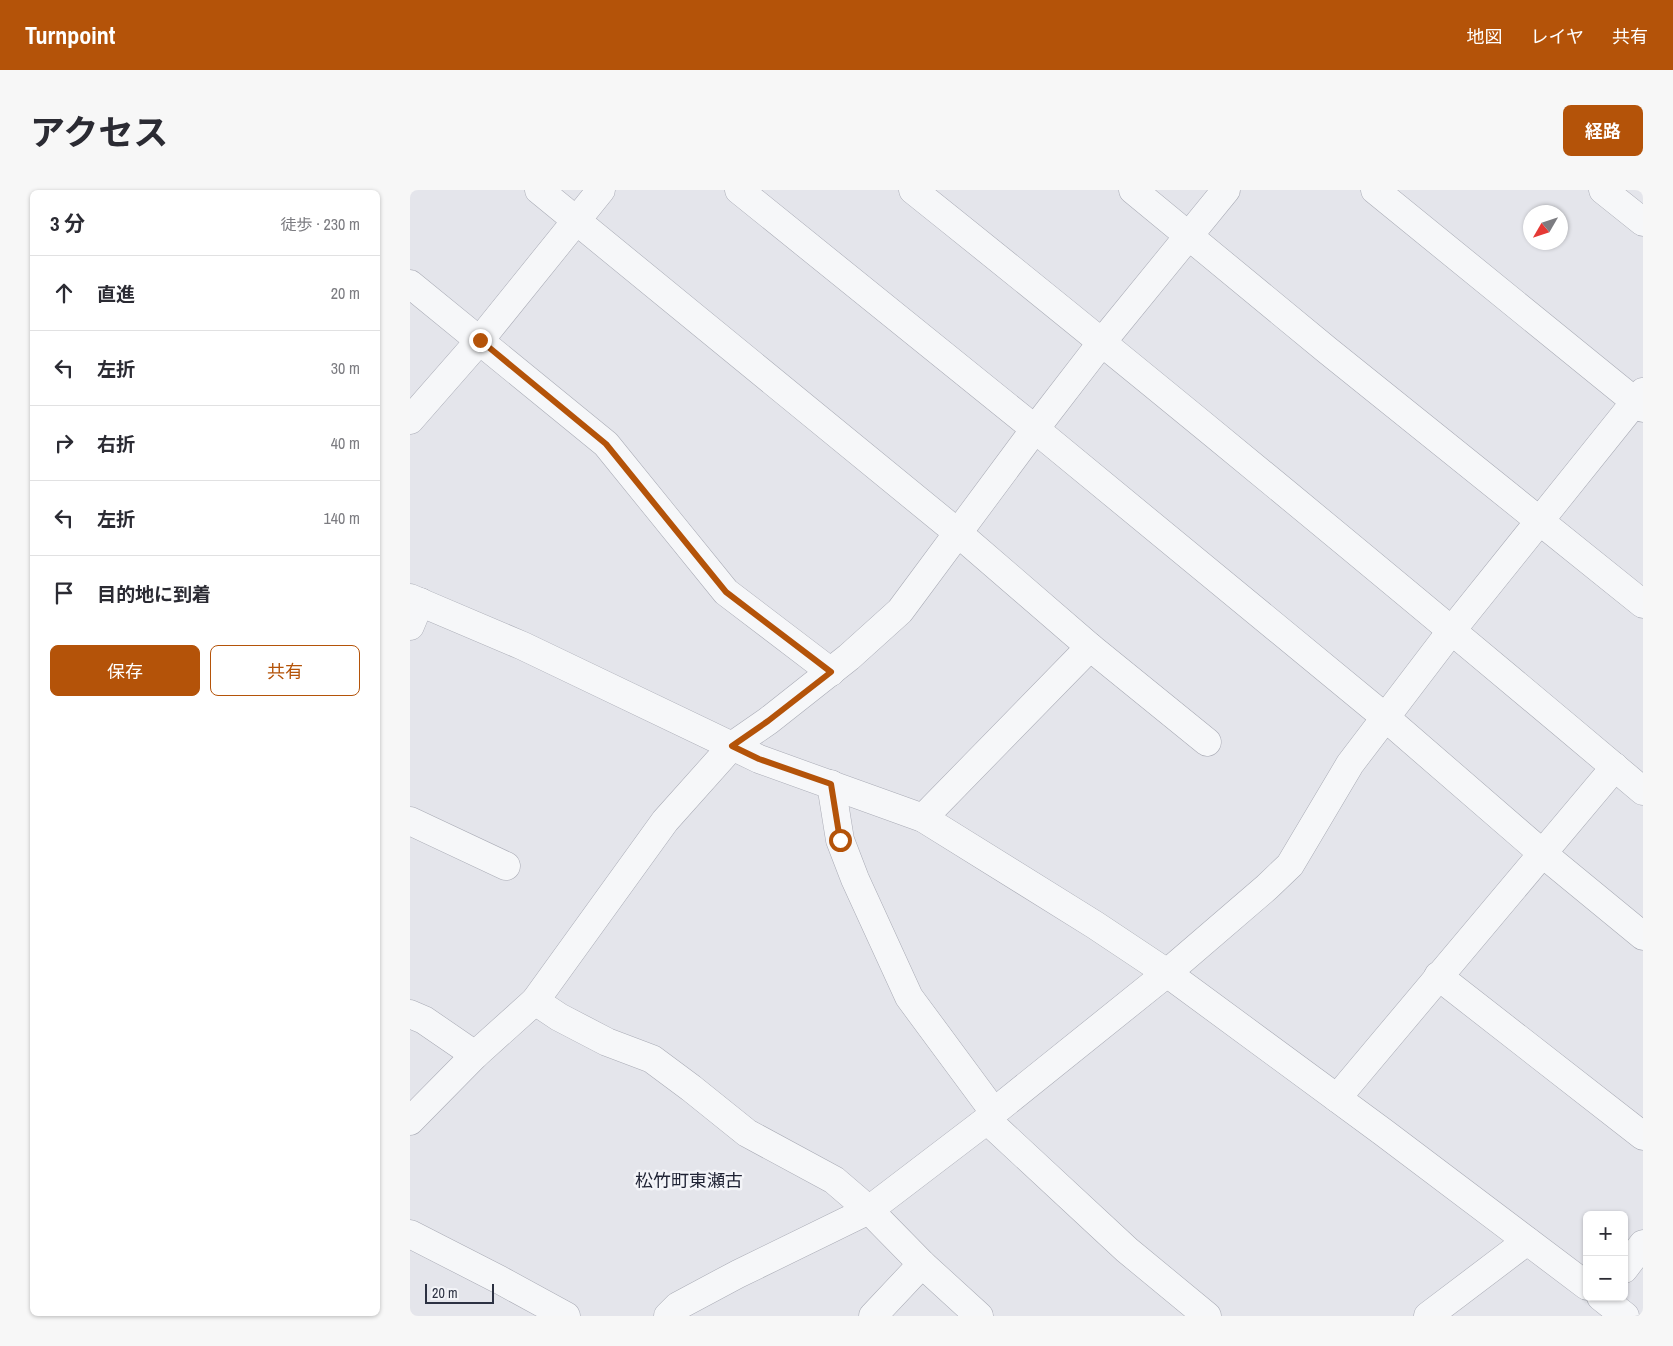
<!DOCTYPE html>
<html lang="ja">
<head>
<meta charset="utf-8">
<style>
	body { margin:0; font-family:"Archivo Narrow","Noto Sans JP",sans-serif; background:#f7f7f7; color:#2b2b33 }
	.controls { position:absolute; right:15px; bottom:15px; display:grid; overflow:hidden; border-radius:8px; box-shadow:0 1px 4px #0004 }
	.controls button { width:45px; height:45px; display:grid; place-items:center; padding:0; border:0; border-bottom:1px solid #e1e1e2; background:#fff; color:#2b2b33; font:25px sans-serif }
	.compass { position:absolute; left:1113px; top:15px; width:45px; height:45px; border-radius:50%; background:#fff; box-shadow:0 1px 4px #0004; rotate:231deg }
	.scale { position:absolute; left:15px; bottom:12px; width:69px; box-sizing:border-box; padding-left:5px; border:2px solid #2c3142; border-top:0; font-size:14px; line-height:18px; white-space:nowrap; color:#2c3142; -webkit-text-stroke:4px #f3f4f8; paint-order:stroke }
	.stop { position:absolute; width:15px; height:15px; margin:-11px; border:4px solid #b45309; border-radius:50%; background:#fff }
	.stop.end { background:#b45309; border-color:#fff; box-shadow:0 1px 5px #0008 }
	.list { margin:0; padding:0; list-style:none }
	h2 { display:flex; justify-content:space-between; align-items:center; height:65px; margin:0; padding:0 20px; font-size:21px }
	h2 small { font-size:16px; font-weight:400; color:#7c7c81 }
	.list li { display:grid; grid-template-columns:32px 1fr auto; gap:15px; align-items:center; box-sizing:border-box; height:75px; padding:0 20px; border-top:1px solid #e1e1e2 }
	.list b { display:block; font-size:19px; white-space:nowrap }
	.list em { font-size:16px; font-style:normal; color:#7c7c81 }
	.actions { display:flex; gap:10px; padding:15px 20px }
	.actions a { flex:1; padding:11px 0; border:1px solid #b45309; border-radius:8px; text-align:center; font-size:18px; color:#b45309 }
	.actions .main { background:#b45309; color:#fff }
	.icon { flex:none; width:28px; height:28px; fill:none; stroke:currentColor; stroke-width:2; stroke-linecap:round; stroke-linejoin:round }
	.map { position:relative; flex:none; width:1233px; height:1126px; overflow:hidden; border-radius:8px }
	header { display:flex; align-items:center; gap:30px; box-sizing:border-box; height:70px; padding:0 25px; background:#b45309; color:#fff }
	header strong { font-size:24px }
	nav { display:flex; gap:28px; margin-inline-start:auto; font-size:18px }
	.intro { display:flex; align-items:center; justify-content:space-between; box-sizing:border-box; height:120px; padding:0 30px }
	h1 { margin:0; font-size:35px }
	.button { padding:12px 22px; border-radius:8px; background:#b45309; color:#fff; font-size:18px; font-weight:700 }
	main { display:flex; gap:30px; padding:0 30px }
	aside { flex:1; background:#fff; border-radius:8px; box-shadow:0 1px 4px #0004 }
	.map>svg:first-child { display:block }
</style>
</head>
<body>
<header>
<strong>Turnpoint</strong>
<nav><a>地図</a><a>レイヤ</a><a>共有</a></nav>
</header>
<div class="intro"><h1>アクセス</h1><a class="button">経路</a></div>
<main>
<aside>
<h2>3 分<small>徒歩 · 230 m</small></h2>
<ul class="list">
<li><svg class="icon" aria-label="ahead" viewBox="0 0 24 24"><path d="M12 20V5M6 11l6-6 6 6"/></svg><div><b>直進</b></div><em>20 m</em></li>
<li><svg class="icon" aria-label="left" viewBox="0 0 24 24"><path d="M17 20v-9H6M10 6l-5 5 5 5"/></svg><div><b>左折</b></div><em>30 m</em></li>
<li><svg class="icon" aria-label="right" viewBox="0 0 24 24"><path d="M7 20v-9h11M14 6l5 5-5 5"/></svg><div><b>右折</b></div><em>40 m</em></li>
<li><svg class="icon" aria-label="left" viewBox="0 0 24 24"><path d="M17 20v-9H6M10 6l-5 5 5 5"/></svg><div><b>左折</b></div><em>140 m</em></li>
<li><svg class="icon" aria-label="arrive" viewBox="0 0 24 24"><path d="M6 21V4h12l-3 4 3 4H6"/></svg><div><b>目的地に到着</b></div></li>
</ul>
<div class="actions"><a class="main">保存</a><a>共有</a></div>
</aside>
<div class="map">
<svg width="1233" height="1126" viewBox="0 0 1233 1126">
	<rect width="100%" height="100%" fill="#e4e5eb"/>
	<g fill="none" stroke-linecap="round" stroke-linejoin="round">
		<defs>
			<g id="minor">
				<polyline points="129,0 548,343 680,457 513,628"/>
				<path d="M503,0C749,197 992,398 1233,601"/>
				<polyline points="965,0 1233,218"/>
				<polyline points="1193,0 1233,32"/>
				<polyline points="0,94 196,254 316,402 421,482"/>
				<polyline points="0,230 70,150 191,0"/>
				<polyline points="0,436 10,412"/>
				<polyline points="680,457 797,552"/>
				<polyline points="421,594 430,650 445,689 499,807 584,922"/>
				<polyline points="0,631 96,676"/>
				<polyline points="1028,786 1233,946"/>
				<polyline points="125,811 149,827 197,852 242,869 281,898 337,943 424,990 459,1020 512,1074 569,1126"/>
				<polyline points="0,824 14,830 65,865"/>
				<polyline points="927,908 1205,577"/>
				<polyline points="577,930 717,1060 797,1126"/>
				<polyline points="0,931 65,865 125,811 255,631 322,556 358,531 439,467 490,421 625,239 692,152 816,0"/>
				<polyline points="0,1044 90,1090 156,1126"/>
				<polyline points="258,1126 268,1116 328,1084 459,1020 577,930 584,922 757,783 857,697 880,675 940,574 1042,440 1233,202"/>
				<polyline points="463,1126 512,1074"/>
				<polyline points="1018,1126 1117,1051"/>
			</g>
			<g id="tertiary">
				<polyline points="329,0 625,239 976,528 1132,663 1233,746"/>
				<polyline points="723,0 917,160 1233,414"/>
				<polyline points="0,408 113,456 349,569 513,628 685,735 757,783 973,942 1177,1096"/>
				<polyline points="1214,1079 1233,1054"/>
				<polyline points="1191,1107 1215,1126"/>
			</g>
		</defs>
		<use href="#minor" stroke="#a9abb5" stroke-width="29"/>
		<use href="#tertiary" stroke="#a9abb5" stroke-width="29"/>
		<use href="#minor" stroke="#f6f7f9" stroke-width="28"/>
		<use href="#tertiary" stroke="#f6f7f9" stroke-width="28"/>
	</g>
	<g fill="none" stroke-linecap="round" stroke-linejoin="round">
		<polyline stroke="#b45309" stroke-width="6" points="70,150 196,254 316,402 421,482 358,531 322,556 349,569 421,594 430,650"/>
	</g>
	<g text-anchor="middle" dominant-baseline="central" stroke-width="5" stroke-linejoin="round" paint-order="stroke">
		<g font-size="18" fill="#1e2233" stroke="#f3f4f8">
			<text x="279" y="990">松竹町東瀬古</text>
		</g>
	</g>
</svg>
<div class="controls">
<button>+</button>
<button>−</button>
</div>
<svg class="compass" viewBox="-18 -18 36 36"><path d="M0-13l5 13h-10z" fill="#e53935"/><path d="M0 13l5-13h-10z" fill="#7c7c81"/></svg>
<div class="scale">20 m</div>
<div class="stop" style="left:430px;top:650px"></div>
<div class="stop end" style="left:70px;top:150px"></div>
</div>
</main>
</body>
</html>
